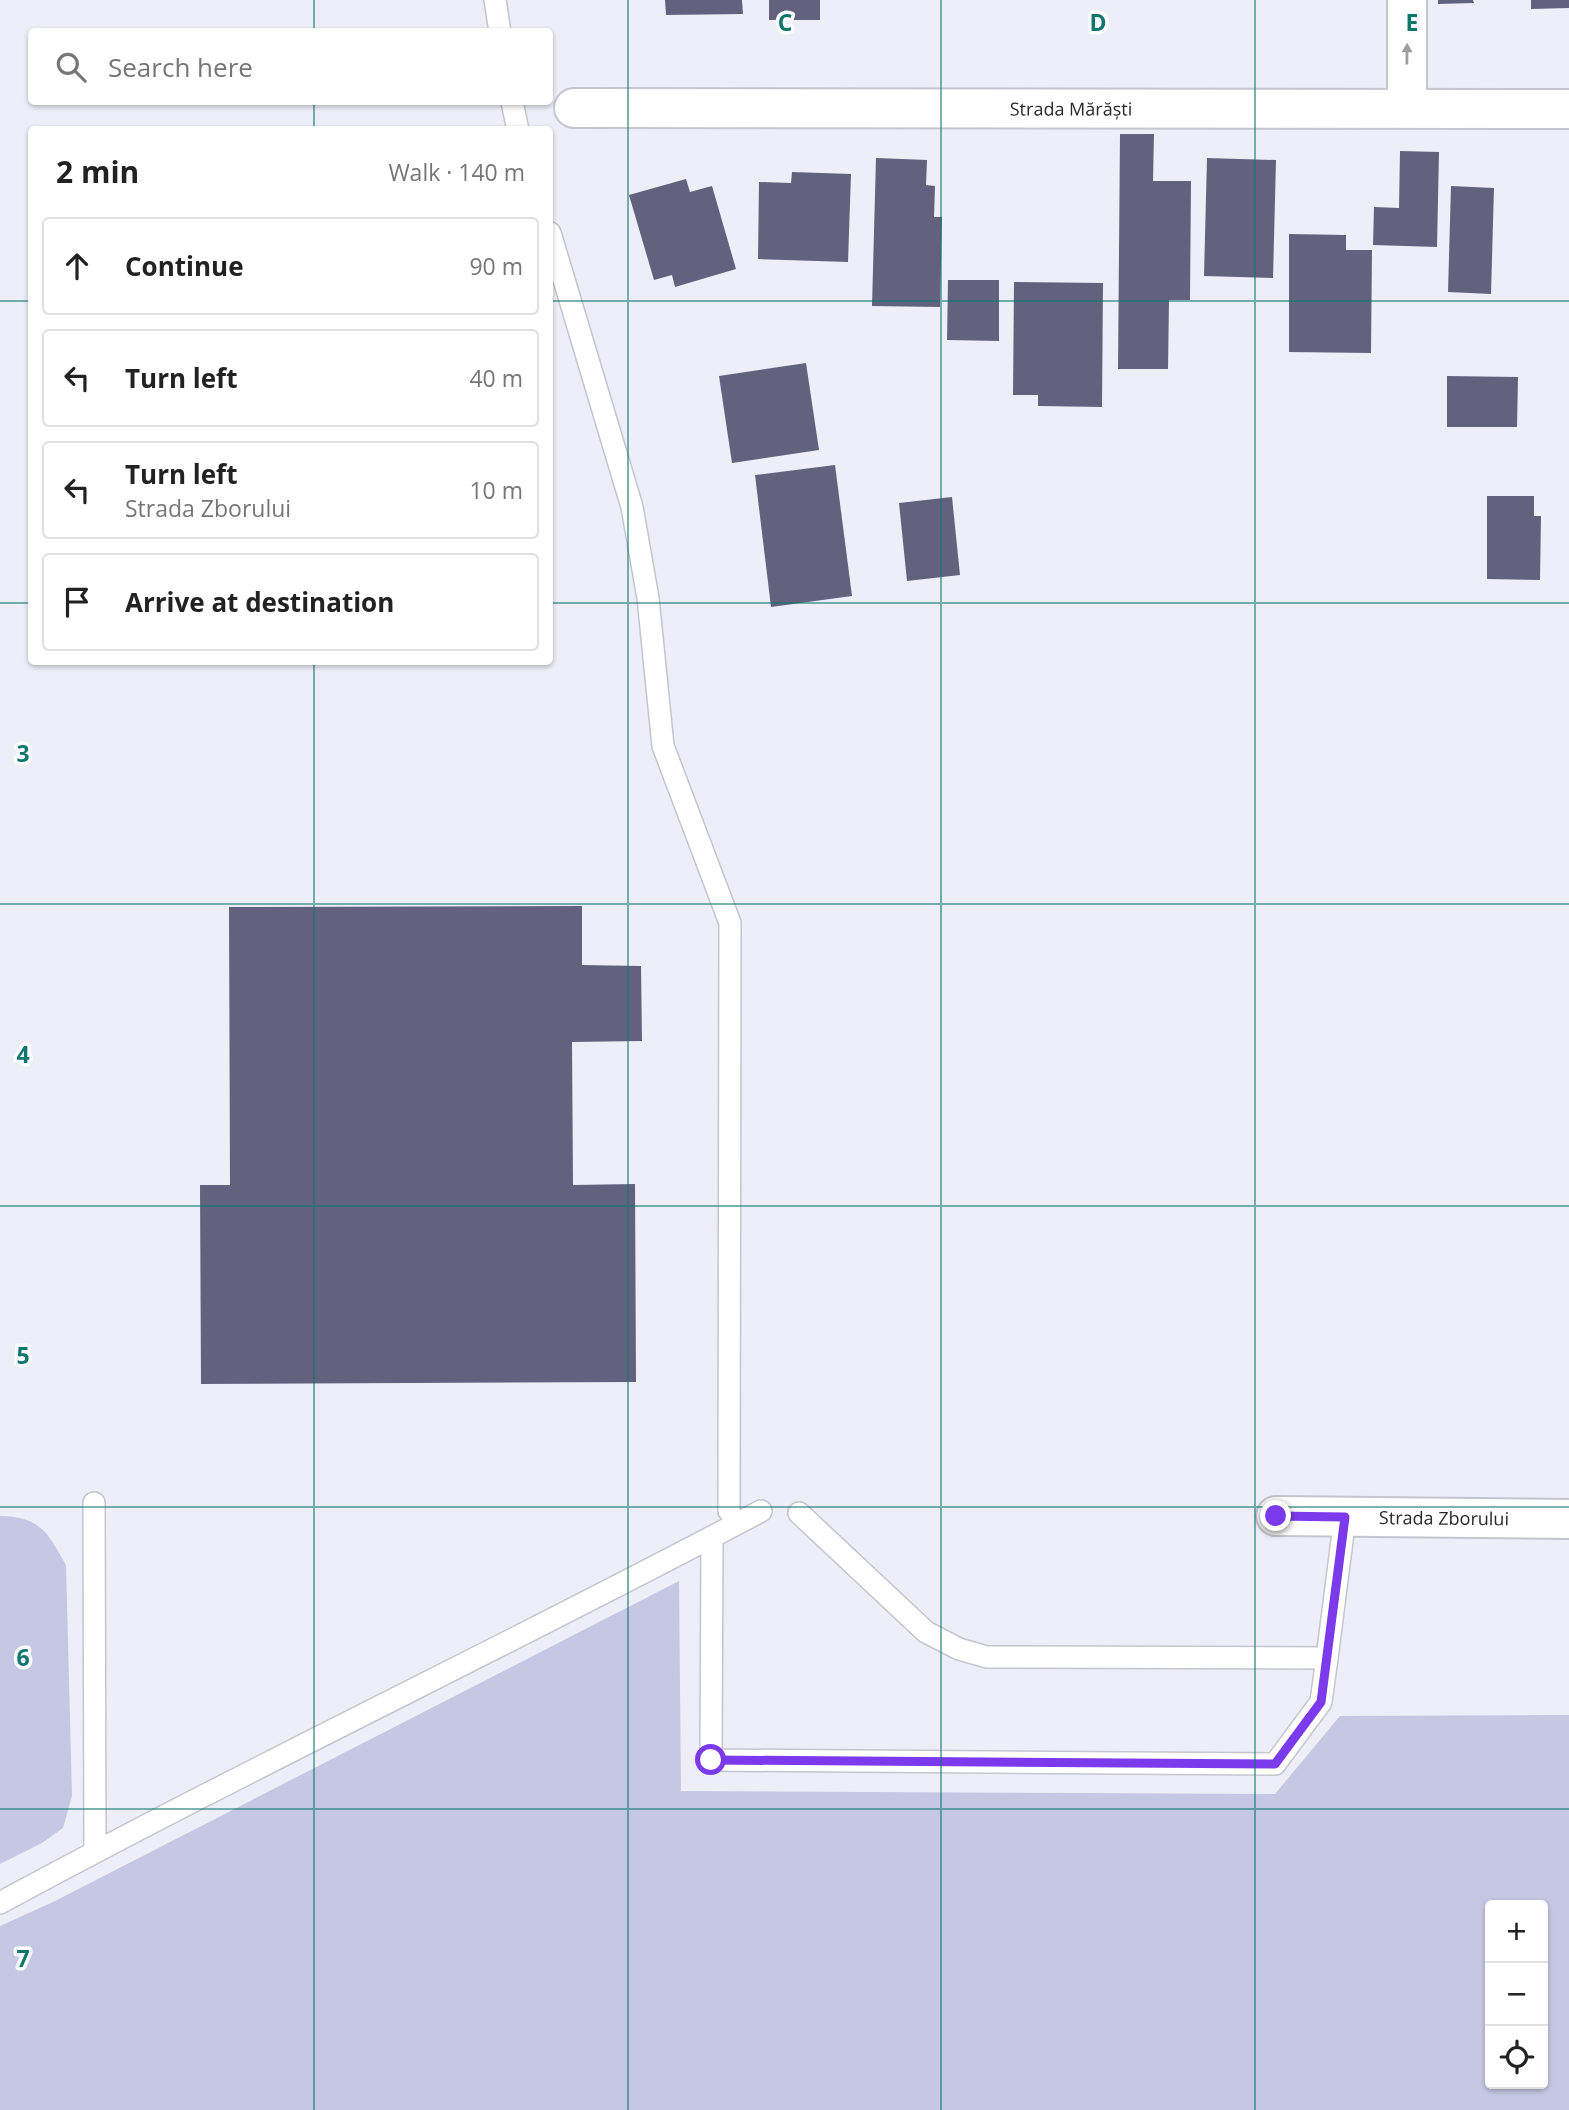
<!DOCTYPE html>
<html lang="en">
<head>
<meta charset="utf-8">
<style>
	body { margin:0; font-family:"Open Sans",sans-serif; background:#f2f2f2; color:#222 }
	.controls { position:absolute; right:21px; bottom:21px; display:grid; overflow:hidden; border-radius:7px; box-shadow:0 2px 5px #0004 }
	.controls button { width:63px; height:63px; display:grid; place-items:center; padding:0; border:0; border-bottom:2px solid #e0e0e0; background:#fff; color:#222; font:35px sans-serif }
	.stop { position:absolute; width:21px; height:21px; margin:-16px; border:5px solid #7c3aed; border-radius:50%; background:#fff }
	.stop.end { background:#7c3aed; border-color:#fff; box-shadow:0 2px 7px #0008 }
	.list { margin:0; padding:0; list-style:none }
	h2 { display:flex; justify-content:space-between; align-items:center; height:91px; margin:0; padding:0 28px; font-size:30px }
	h2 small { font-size:23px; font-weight:400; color:#767676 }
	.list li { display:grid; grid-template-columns:46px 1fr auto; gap:21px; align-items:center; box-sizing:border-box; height:98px; margin:0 14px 14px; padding:0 14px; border:2px solid #e0e0e0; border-radius:7px }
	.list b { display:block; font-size:26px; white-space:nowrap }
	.list p { margin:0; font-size:23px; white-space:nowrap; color:#767676 }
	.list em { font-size:23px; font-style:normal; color:#767676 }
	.icon { flex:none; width:38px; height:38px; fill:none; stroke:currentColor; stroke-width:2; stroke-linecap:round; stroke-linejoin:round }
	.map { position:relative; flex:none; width:1569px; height:2110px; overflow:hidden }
	.search { position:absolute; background:#fff; box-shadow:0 2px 5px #0004; left:28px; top:28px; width:525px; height:77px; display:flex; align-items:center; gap:18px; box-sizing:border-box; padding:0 24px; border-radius:7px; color:#767676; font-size:26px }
	.panel { position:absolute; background:#fff; box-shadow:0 2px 5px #0004; left:28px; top:126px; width:525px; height:539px; border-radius:7px }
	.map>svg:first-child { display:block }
</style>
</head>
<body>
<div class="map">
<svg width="1569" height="2110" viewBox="0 0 1569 2110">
	<rect width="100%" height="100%" fill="#edeef8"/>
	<g fill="#c5c7e3" fill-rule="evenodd">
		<path d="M0,1516C41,1517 47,1532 66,1565L72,1796L63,1828L42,1843L0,1864Z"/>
		<path d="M679,1581L681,1791L1275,1794L1340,1716L1569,1715V2110H0V1926L53,1902ZM1543,1905V2084H1490V1905Z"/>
	</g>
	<g fill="#62627f">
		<polygon points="665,0 742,0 743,14 666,15"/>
		<rect x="769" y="0" width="51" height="20"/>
		<polygon points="1438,0 1473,0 1474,3 1438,4"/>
		<polygon points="1531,0 1569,0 1569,8 1531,9"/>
		<polygon points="1120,134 1154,134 1153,181 1191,181 1190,300 1169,300 1168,369 1118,369"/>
		<polygon points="1400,151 1439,152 1437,247 1373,245 1374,207 1399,208"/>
		<polygon points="876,158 927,160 926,185 935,186 934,217 942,217 940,307 872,306"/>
		<polygon points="1207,158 1276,160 1273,278 1204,276"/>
		<polygon points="792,172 851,174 848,262 758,259 759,182 791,183"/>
		<polygon points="686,179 690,192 712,186 736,269 675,287 672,275 654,280 629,195"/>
		<polygon points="1451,186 1494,188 1491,294 1448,292"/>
		<polygon points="1289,234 1346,235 1346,250 1372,250 1371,353 1289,352"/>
		<polygon points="948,280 999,280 999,341 947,340"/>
		<polygon points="1014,282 1103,283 1102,407 1038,406 1038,395 1013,395"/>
		<polygon points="806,363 819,450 732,463 719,376"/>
		<polygon points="1447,376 1518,377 1517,427 1447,427"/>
		<polygon points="835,465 852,596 771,607 755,475"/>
		<polygon points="1487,496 1534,496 1534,516 1541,516 1540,580 1487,579"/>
		<polygon points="952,497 960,575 907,581 899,503"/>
		<polygon points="582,906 582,965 641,966 642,1041 572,1042 573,1185 635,1184 636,1382 201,1384 200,1185 230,1185 229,907"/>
	</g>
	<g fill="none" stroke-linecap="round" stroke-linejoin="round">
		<defs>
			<g id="lane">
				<polyline points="495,0 500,32"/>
				<polyline points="512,102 518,130"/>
				<polyline points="550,233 632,507 648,598 663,746 730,923 729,1511"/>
				<polyline points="94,1503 95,1852"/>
				<polyline points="799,1513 926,1632 959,1649 987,1657 1327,1658 1345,1517"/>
				<polyline points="712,1537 711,1760 1275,1764 1321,1702 1327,1658"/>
				<path d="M0,1903C251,1767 509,1645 761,1511"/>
			</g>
			<g id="street">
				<polyline points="1407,107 1407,0"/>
				<path id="s1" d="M574,108L1569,109"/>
				<path id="s2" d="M1276,1516L1569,1519"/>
			</g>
		</defs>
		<use href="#lane" stroke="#c5c5cf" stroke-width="24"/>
		<use href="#street" stroke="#c5c5cf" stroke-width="42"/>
		<use href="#lane" stroke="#fff" stroke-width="21"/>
		<use href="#street" stroke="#fff" stroke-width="38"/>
	</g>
	<defs><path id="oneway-solid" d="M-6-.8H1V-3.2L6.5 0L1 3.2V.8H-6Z" transform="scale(1.75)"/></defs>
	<use fill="#9f9fa1" href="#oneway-solid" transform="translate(1407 54) rotate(-89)"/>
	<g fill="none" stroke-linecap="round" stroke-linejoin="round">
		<polyline stroke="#7c3aed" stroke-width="9" points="711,1760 1275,1764 1321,1702 1345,1517 1276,1516"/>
	</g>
	<path fill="none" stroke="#0f766e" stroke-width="2" stroke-opacity="0.55" d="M314,0V32M628,0V2110M941,0V2110M1255,0V2110M314,102V130M0,301H32M550,301H1569M0,603H32M550,603H1569M314,662V2110M0,904H1569M0,1206H1569M0,1507H1569M0,1809H1569"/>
	<g text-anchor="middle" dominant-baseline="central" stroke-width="7" stroke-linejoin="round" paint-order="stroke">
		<g font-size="18" fill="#2a2a2e" stroke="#fcfcfe">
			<text stroke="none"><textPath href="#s1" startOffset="497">Strada Mărăști</textPath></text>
			<text stroke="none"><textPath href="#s2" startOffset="168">Strada Zborului</textPath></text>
		</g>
	</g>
	<g font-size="23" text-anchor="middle" font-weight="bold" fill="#0f766e" stroke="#fcfcfe" stroke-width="7" stroke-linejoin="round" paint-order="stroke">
		<text x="785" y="31">C</text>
		<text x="1098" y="31">D</text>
		<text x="1412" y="31">E</text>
		<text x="23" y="762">3</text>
		<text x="23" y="1063">4</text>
		<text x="23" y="1364">5</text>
		<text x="23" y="1666">6</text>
		<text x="23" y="1967">7</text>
	</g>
</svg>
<div class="controls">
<button>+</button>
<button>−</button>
<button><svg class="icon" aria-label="locate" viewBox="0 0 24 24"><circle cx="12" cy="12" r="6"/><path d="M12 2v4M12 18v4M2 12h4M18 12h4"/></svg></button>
</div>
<div class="stop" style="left:711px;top:1760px"></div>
<div class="stop end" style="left:1276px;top:1516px"></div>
<div class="search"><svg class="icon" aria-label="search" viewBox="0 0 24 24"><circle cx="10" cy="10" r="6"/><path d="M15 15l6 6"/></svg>Search here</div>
<section class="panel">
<h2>2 min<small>Walk · 140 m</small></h2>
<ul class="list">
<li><svg class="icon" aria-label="ahead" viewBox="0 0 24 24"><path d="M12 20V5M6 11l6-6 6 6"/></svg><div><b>Continue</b></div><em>90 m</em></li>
<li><svg class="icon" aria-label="left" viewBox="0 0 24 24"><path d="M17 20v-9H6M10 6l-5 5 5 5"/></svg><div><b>Turn left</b></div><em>40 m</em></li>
<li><svg class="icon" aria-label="left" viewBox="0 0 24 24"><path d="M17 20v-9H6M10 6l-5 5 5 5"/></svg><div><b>Turn left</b><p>Strada Zborului</p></div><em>10 m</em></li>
<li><svg class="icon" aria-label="arrive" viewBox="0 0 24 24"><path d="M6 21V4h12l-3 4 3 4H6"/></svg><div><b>Arrive at destination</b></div></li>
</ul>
</section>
</div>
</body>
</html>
